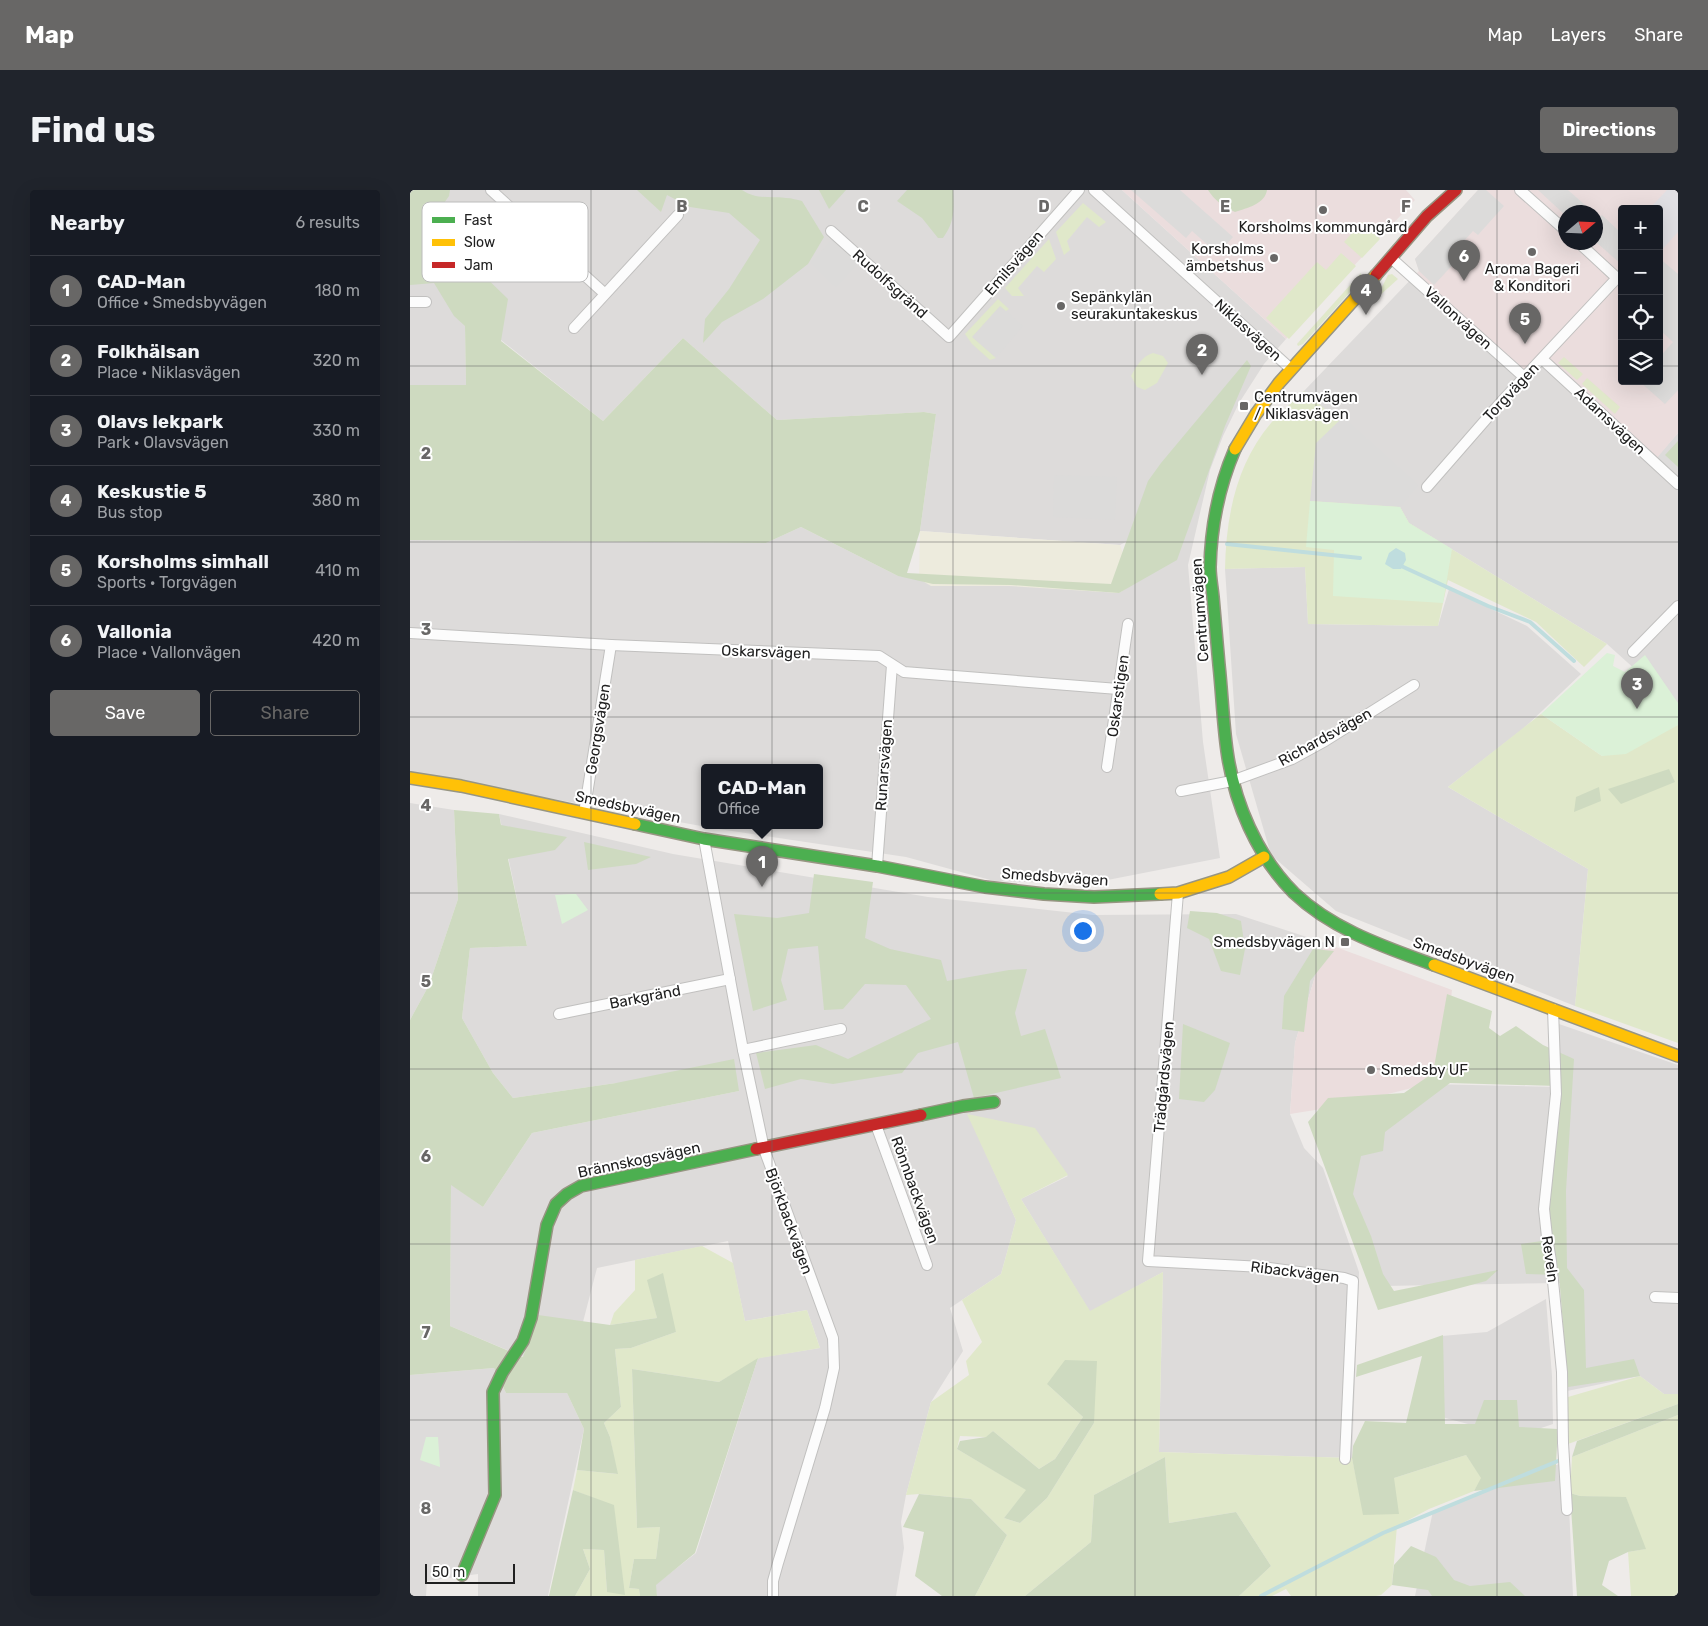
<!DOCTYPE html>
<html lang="en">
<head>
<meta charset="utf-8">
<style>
	body { margin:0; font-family:Rubik,sans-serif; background:#20242c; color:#f1f3f6 }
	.controls { position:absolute; right:15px; top:15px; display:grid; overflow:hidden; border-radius:5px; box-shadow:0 5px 20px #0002 }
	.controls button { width:45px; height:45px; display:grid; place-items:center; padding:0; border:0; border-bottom:1px solid #363941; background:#171b24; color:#f1f3f6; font:25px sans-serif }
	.compass { position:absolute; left:1148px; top:15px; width:45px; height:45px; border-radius:50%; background:#171b24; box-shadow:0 5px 20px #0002; rotate:71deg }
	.scale { position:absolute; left:15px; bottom:12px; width:90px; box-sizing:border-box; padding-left:5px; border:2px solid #202020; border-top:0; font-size:14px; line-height:18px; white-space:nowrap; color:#202020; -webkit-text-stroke:4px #fff; paint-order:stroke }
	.you { position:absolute; left:672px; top:740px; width:18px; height:18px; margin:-12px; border:4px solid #fff; border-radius:50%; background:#1a73e8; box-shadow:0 0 0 8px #1a73e833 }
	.badge { display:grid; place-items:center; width:32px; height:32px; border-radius:50%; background:#686766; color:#fff; font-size:16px; font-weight:700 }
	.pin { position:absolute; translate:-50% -41px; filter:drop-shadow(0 1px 2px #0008) }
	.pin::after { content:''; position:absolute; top:26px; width:18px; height:15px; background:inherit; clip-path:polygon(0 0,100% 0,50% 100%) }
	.popup { position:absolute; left:291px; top:574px; width:122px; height:65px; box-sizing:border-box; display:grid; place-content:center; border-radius:5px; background:#171b24; filter:drop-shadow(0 1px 4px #0005); font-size:16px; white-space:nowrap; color:#9ea1a6 }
	.popup b { font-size:19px; color:#f1f3f6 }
	.popup::after { content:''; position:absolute; left:50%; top:100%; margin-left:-10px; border:10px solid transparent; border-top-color:#171b24 }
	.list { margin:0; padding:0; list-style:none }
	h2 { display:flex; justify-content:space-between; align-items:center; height:65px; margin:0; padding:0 20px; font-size:21px }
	h2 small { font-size:16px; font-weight:400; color:#9ea1a6 }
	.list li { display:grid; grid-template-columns:32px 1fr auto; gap:15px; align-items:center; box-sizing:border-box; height:70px; padding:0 20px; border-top:1px solid #363941 }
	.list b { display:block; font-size:19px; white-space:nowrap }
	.list p { margin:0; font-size:16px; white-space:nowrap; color:#9ea1a6 }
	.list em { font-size:16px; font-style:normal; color:#9ea1a6 }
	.actions { display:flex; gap:10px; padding:15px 20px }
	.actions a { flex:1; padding:11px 0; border:1px solid #686766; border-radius:5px; text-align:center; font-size:18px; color:#686766 }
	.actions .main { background:#686766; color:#fff }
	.icon { flex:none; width:28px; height:28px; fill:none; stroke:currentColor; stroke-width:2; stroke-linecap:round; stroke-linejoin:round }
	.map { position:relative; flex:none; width:1268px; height:1406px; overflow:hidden; border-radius:5px }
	header { display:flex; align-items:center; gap:30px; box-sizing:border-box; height:70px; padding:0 25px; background:#686766; color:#fff }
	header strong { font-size:24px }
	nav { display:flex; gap:28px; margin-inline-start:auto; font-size:18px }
	.intro { display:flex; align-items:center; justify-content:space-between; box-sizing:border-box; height:120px; padding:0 30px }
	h1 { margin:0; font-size:35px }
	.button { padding:12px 22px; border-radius:5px; background:#686766; color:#fff; font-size:18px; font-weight:700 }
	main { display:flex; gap:30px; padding:0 30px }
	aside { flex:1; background:#171b24; border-radius:5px; box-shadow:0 5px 20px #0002 }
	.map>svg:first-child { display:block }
</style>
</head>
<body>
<header>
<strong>Map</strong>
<nav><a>Map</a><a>Layers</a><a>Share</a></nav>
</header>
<div class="intro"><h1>Find us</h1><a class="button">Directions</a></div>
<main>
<aside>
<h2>Nearby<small>6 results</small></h2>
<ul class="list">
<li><span class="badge">1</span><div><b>CAD-Man</b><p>Office · Smedsbyvägen</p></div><em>180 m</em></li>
<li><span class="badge">2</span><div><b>Folkhälsan</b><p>Place · Niklasvägen</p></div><em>320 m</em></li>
<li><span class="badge">3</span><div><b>Olavs lekpark</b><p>Park · Olavsvägen</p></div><em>330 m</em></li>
<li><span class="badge">4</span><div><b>Keskustie 5</b><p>Bus stop</p></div><em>380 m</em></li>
<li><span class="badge">5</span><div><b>Korsholms simhall</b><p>Sports · Torgvägen</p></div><em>410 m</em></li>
<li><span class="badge">6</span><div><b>Vallonia</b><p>Place · Vallonvägen</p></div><em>420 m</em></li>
</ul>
<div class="actions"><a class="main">Save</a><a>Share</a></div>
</aside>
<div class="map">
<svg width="1268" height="1406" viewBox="0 0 1268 1406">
	<rect width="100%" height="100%" fill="#eeebe9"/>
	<g fill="#dddbda" fill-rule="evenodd">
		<path d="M0,0H712L876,149L854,174L829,213L813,246L800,280L778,375L793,552L810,668L677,694L584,691L496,667L302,638L0,583V350L356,353L391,337L488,386L709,403L731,344L710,355L510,341L526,224L514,222L367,230L273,148L193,231L91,150L55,119L56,196L0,195ZM294,578H410V636H294Z"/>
		<polygon points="1006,84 1130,164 1246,268 1268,243 1268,518 1197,454 999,333 990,317 900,311 894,201"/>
		<polygon points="895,377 898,434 1028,436 1039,399 1117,436 1171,484 1114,538 1038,597 1178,679 1165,816 926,721 861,665 826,544 815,379"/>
		<polygon points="0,613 44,620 48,709 19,795 0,830"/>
		<polygon points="89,624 263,664 518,707 683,725 826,724 915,753 885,853 880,924 894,958 913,978 949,1082 942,1268 749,1262 753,1082 680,1122 611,1009 658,986 558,924 606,1030 591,1084 540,1118 553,1161 521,1212 496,1305 491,1332 494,1358 486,1406 247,1406 245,1395 286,1363 348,1168 410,1158 397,1120 335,1131 318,1051 187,1078 159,1186 40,1136 41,994 73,1017 122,943 329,901 206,893 103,908 83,883 52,828 60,758 117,756"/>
		<polygon points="1149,834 1268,875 1268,1204 1254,1204 1230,1186 1157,1201 1151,1093 973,1096 933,1009 938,953 1018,894 1150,897"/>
		<polygon points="1136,1109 1142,1186 1143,1234 1066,1260 1058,1234 1028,1226 1032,1146 1077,1142"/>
		<polygon points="84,1178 96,1203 157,1203 174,1239 138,1406 68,1406 68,1384 17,1391 16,1406 0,1406 0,1185"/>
		<polygon points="1157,1271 1163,1406 1005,1406 1023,1321"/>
	</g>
	<g fill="#ebdddd" fill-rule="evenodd">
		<polygon points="712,0 996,0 1005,10 876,149"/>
		<path d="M1068,0H1268V243L1246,269L1130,165L1114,182L1006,84L1009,81L1005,69ZM1212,19H1249V191H1212ZM1156,22H1186V52H1156Z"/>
		<polygon points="915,753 1042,800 1031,894 1018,894 930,916 880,924 885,853"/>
	</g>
	<g fill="#dcdbda">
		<polygon points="721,0 770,0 823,47 808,64 782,41 776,48"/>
		<polygon points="1068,0 1076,0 1094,16 1068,45 1063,41 1054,51 1060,56 1024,95 1009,81 1005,69"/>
		<polygon points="1128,0 1158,0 1183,22 1156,22 1155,25"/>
		<polygon points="1186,25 1188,28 1192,25 1210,42 1212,42 1212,75 1186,52"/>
		<polygon points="424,47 450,71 426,97 401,73"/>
		<polygon points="1249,68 1268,84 1268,200 1255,214 1229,191 1249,191 1249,168 1263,152 1249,139"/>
		<polygon points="590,115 613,136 586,168 562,147"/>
		<polygon points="936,230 1008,295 990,317 900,311 906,253 929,231"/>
		<polygon points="644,285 707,287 705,330 643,327"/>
	</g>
	<polygon fill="#edebdd" points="510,341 710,355 723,391 717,398 709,403 599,396 521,396 509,389"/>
	<g fill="#e0e8ca" fill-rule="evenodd">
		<polygon points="673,13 696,32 689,37 677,27 657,51 660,60 654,65 646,42"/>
		<polygon points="952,32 970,49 952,68 934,52"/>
		<polygon points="639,49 646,69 634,82 627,76 608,98 614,106 602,106 595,98"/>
		<polygon points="931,63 946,76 879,149 856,128 907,72 916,80"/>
		<polygon points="951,83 951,90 893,154 888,156 887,154"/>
		<polygon points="982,84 988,89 968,107 968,105 978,85"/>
		<polygon points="588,109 599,119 596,121 590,116 562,147 586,168 580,170 562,154 555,144"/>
		<path d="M743,163L753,166L758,173L747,193L735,200L727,197L721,186C726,177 732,166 743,163Z"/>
		<polygon points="1154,167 1173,184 1167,190 1148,173"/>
		<polygon points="1177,188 1210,217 1205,224 1172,194"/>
		<path d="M894,201L929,231L906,253L900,311L990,317L999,333L1197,454L1174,477L1126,432L1038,390L1028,436L898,434L895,377L815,379C816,327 826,274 861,233C871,222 883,211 894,201Z"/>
		<polygon points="1131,524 1192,566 1268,535 1268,853 1165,816 1178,679 1038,597"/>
		<path d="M557,924L625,938L658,985L611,1009L680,1121L753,1082L749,1262L942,1268L954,1325L984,1288L1056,1265L1072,1288L1064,1301L1019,1319L987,1336L982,1395L971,1405L966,1406H881L876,1399L862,1406H829L861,1376L826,1322L759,1333L755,1267L684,1305L681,1352L615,1406H565L597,1345L561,1309L509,1304L496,1305L521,1212L559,1185L556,1171L572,1152L552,1110L591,1084L606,1030ZM637,1194L684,1233L637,1308L610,1333L594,1328L617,1300L547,1259L550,1246L577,1247L583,1241L629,1279L645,1269L673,1227Z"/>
		<polygon points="292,1056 323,1073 335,1131 397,1120 410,1158 350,1168 309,1192 222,1179 227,1338 250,1337 246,1369 224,1369 219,1398 229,1399 230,1406 165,1406 180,1379 173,1359 194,1360 197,1402 204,1316 163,1300 167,1280 207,1284 200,1247 194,1233 211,1217 205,1159 221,1158 266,1142 238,1090 247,1128 200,1135 204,1123 225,1100 225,1070"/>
		<polygon points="1230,1186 1254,1204 1268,1204 1268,1214 1158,1254 1158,1207"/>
		<polygon points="1268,1225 1268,1406 1221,1406 1218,1362 1235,1359 1216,1308 1170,1306 1160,1303 1162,1267"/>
	</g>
	<g fill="#cedac0">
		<polygon points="0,0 40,0 39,6 13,43 64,76 98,109 91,151 193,231 273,148 367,230 514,222 526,224 510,341 497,383 701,394 738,291 751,273 837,170 841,176 815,236 767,370 709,403 601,395 523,394 488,386 391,337 356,353 0,350 0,195 56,195 55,136 44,126 24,93 0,95"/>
		<path d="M227,0H332C347,10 360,6 376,8C382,8 387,10 392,11L414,47L398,74L353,109L312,132L293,153L295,129L319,99L350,50L319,23L280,17L257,5L251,22Z"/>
		<polygon points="409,0 436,0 419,19"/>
		<path d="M497,0H543C544,19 545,32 533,48H528L512,28L487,11Z"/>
		<path d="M798,0H857C855,14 837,18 825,22C814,17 804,10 798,0Z"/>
		<polygon points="1268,251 1268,277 1255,265"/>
		<polygon points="1259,579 1265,592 1211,614 1198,599"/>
		<polygon points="1189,597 1191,611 1164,622 1166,607"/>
		<polygon points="44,620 89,624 91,635 157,647 145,660 98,669 117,756 60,758 52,828 83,883 103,908 206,893 324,869 329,901 122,943 73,1017 41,995 40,1136 113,1167 128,1125 200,1135 247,1128 237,1090 253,1083 266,1142 221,1158 205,1159 211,1217 194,1233 200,1247 208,1284 167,1280 174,1239 157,1203 96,1203 84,1178 0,1185 0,830 19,795 48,709"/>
		<polygon points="174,652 241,667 226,674 178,680"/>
		<polygon points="404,684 463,692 455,748 480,759 531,770 537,791 599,780 617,779 605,823 611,846 635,839 651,888 564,908 548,852 508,863 492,883 423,894 391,889 355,899 346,863 406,855 438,869 521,829 496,795 455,794 433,819 414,820 408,756 378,759 371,790 377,810 343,821 324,724 367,728 399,723"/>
		<polygon points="780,721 807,723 831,731 835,759 830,785 811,781 799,749 777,738"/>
		<polygon points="903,759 924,761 900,791 894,842 872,839 874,806"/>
		<polygon points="1037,804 1082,821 1079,838 1090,846 1106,836 1133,855 1164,869 1156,1001 1157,1078 1174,1100 1176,1178 1224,1169 1230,1186 1158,1197 1149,1085 1116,1084 1111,1054 1139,1050 1142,953 1147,896 1040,893 975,942 973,961 951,966 943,1004 961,1046 973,1084 984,1101 1088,1080 1076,1091 968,1120 898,932 918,908 994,903 1023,883"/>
		<polygon points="773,834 820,853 805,900 794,912 769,909"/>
		<polygon points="1033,1145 1035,1234 1065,1234 1074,1210 1107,1210 1109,1237 1148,1239 1145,1291 1064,1301 1071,1288 1056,1265 984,1288 989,1324 953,1325 942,1268 943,1256 955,1231 996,1233 1012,1166 946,1187 947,1175"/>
		<polygon points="348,1168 285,1363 246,1395 247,1406 230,1406 229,1399 219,1398 224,1369 246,1369 250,1337 227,1338 222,1179 309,1192"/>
		<polygon points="655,1170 687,1171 684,1233 637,1308 610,1333 594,1328 616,1300 547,1259 550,1251 576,1247 583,1241 629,1279 645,1269 673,1227 637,1194"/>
		<polygon points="1268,1214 1268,1225 1162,1267 1167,1251"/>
		<polygon points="755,1267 759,1333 826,1322 861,1376 829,1406 615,1406 681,1352 684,1305"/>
		<polygon points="163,1300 204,1315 215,1405 197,1402 194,1360 173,1359 180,1379 165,1406 139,1406"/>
		<polygon points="1160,1303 1170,1306 1216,1307 1236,1359 1218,1362 1199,1371 1192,1395 1208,1406 1167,1406"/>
		<polygon points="509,1304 561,1309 597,1345 565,1406 532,1406 505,1386 514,1342 493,1337"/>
		<polygon points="1001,1356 1026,1367 1044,1390 1060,1396 1100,1392 1115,1406 1022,1406 1018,1400 982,1395 984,1375"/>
	</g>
	<g fill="#dbf1d7">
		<polygon points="900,311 990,317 999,333 1042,359 1033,413 923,406 924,360 896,357"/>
		<polygon points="1197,463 1205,465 1203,476 1215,482 1235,465 1268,513 1268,535 1216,564 1192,566 1131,524"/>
		<polygon points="161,704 166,704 178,720 152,734 145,705"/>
		<polygon points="16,1247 28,1247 30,1277 10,1270"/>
	</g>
	<polygon fill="#e0dfe3" points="1257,0 1268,0 1268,42 1249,63 1249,19 1239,19"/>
	<polygon fill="#bfddde" points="986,358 995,363 996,370 991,379 983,379 975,374 979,363"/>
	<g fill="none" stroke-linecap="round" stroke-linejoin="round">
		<g stroke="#bfddde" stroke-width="4">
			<polyline points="817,354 950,368"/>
			<polyline points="989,375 1078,416 1120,432 1164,471"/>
			<polyline points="851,1406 973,1343 1148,1271"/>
		</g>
		<defs>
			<g id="street">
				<polyline points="81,0 194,103"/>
				<polyline points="684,0 881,179"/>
				<polyline points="1110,0 1156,41"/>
				<polyline points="421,41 539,147 669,0"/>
				<polyline points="981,68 1114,187"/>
				<polyline points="0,112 16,112"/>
				<polyline points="164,138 268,25"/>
				<polyline points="1132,169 1268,294"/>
				<polyline points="1017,297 1092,211 1207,88 1168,52"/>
				<polyline points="0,443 201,455 469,466 494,482 708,499"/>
				<polyline points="1223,462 1268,416"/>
				<polyline points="697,577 718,434"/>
				<polyline points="771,601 822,591 882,569 915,551 1004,495"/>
				<polyline points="174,623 201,455"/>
				<polyline points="294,649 333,860 354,959 423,1148 424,1178 415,1218 368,1373 363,1391 363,1406"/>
				<polyline points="467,676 482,475"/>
				<polyline points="768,703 738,1071 853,1077 934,1088 943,1091 935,1269"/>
				<polyline points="1143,819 1146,904 1134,1019 1137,1047 1141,1071 1152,1182 1153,1253 1157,1320"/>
				<polyline points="149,824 320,789"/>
				<polyline points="333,860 431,839"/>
				<polyline points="466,935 517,1075"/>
				<polyline points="1245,1107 1268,1108"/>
			</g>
			<g id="fast">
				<path d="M825,259C809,296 801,336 800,377C800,387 802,397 803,407C805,429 807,452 809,475C812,503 813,533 817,561C824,612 847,666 884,703C923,740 975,757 1024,775"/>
				<polyline points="225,634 294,649 467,676 575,697 634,704 684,707 750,704"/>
				<polyline points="511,925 553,916 584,912"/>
				<polyline points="52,1385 85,1305 83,1202 92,1183 113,1151 121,1128 137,1035 146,1014 157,1004 171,996 346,959"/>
			</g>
			<g id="slow">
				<polyline points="825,259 846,224 869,193 966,85"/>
				<polyline points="0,588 51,596 225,634"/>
				<polyline points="750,704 768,703 819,687 854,667"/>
				<polyline points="1024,775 1268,866"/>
			</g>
			<g id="jam">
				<polyline points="966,85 1017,26 1046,0"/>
				<polyline points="346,959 511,925"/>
			</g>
		</defs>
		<use href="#street" stroke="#c1c0bf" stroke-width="12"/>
		<use href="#fast" stroke="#979582" stroke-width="14"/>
		<use href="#slow" stroke="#979582" stroke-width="14"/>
		<use href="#jam" stroke="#979582" stroke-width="14"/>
		<use href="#street" stroke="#fcfcfc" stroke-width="10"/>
		<use href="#fast" stroke="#4caf50" stroke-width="11"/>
		<use href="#slow" stroke="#ffc107" stroke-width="11"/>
		<use href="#jam" stroke="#c62828" stroke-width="11"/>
	</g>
	<path fill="none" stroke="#686766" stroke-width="1" stroke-opacity="0.55" d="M181,0V1406M362,0V1406M543,0V1406M725,0V1406M906,0V1406M1087,0V1406M0,176H1212M1249,176H1268M0,352H1268M0,527H1268M0,703H1268M0,879H1268M0,1054H1268M0,1230H1268"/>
	<g fill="#686766" stroke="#fff" stroke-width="2">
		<circle cx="913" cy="20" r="5"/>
		<circle cx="1122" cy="62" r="5"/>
		<circle cx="864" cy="68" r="5"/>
		<circle cx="651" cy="116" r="5"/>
		<rect x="829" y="211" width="10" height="10" rx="2.5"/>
		<rect x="930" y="747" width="10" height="10" rx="2.5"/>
		<circle cx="961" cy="880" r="5"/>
	</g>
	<g text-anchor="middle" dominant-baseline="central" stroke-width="4" stroke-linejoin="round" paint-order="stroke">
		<g font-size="15" fill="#202020" stroke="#fff" text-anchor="start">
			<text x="913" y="37" text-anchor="middle">Korsholms kommungård</text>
			<text x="854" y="59" text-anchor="end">Korsholms<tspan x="854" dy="17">ämbetshus</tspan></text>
			<text x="1122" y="79" text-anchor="middle">Aroma Bageri<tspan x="1122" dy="17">&amp; Konditori</tspan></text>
			<text x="661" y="107">Sepänkylän<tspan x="661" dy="17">seurakuntakeskus</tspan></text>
			<text x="844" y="207">Centrumvägen<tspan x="844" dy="17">/ Niklasvägen</tspan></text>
			<text x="925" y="752" text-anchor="end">Smedsbyvägen N</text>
			<text x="971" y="880">Smedsby UF</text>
		</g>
		<g font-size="15" fill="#202020" stroke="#fff">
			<text transform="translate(604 73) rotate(-49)">Emilsvägen</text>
			<text transform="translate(480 94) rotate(42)">Rudolfsgränd</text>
			<text transform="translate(1048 128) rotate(42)">Vallonvägen</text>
			<text transform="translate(838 140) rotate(42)">Niklasvägen</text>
			<text transform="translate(1101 202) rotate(-47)">Torgvägen</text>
			<text transform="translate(1200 231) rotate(43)">Adamsvägen</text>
			<text transform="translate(790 420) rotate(-94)">Centrumvägen</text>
			<text transform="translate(356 462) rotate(2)">Oskarsvägen</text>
			<text transform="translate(708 506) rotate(-82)">Oskarstigen</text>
			<text transform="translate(188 539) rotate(-81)">Georgsvägen</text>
			<text transform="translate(915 547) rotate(-29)">Richardsvägen</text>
			<text transform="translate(474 575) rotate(-86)">Runarsvägen</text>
			<text transform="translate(218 617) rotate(12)">Smedsbyvägen</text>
			<text transform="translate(645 687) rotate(4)">Smedsbyvägen</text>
			<text transform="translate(1054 770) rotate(20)">Smedsbyvägen</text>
			<text transform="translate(235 807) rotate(-11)">Barkgränd</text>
			<text transform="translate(754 887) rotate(-85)">Trädgårdsvägen</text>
			<text transform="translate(229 970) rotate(-12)">Brännskogsvägen</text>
			<text transform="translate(505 1000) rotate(70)">Rönnbackvägen</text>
			<text transform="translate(379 1031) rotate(70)">Björkbackvägen</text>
			<text transform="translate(1140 1069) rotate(82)">Reveln</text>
			<text transform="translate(885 1082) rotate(7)">Ribackvägen</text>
		</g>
	</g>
	<rect x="12" y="12" width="166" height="80" rx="8" fill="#fff" stroke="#bcbcbc" stroke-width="1"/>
	<rect x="22" y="27" width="23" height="6" fill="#4caf50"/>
	<rect x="22" y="49" width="23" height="7" fill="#ffc107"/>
	<rect x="22" y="72" width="23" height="6" fill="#c62828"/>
	<g font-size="14" fill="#202020">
		<text x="54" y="35">Fast</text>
		<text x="54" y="57">Slow</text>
		<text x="54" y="80">Jam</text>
	</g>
	<g font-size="16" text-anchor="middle" font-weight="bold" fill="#686766" stroke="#fff" stroke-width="4" stroke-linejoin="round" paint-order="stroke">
		<text x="272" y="22">B</text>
		<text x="453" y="22">C</text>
		<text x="634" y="22">D</text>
		<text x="815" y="22">E</text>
		<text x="996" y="22">F</text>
		<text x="16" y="269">2</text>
		<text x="16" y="445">3</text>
		<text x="16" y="621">4</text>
		<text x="16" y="797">5</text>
		<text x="16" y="972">6</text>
		<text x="16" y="1148">7</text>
		<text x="16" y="1324">8</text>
	</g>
</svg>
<div class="controls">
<button>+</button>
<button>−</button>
<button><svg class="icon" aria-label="locate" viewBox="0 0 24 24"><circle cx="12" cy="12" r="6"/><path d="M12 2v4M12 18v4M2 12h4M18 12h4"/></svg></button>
<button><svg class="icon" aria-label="layers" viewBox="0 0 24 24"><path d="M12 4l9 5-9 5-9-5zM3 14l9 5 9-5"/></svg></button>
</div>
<svg class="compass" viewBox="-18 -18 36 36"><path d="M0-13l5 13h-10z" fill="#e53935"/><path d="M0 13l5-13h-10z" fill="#9ea1a6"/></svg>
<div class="scale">50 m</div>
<div class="you"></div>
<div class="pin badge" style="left:352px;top:697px">1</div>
<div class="popup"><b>CAD-Man</b>Office</div>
<div class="pin badge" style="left:792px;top:185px">2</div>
<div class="pin badge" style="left:1227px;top:519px">3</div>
<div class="pin badge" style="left:956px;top:125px">4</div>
<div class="pin badge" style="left:1115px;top:154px">5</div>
<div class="pin badge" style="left:1054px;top:91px">6</div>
</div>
</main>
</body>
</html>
